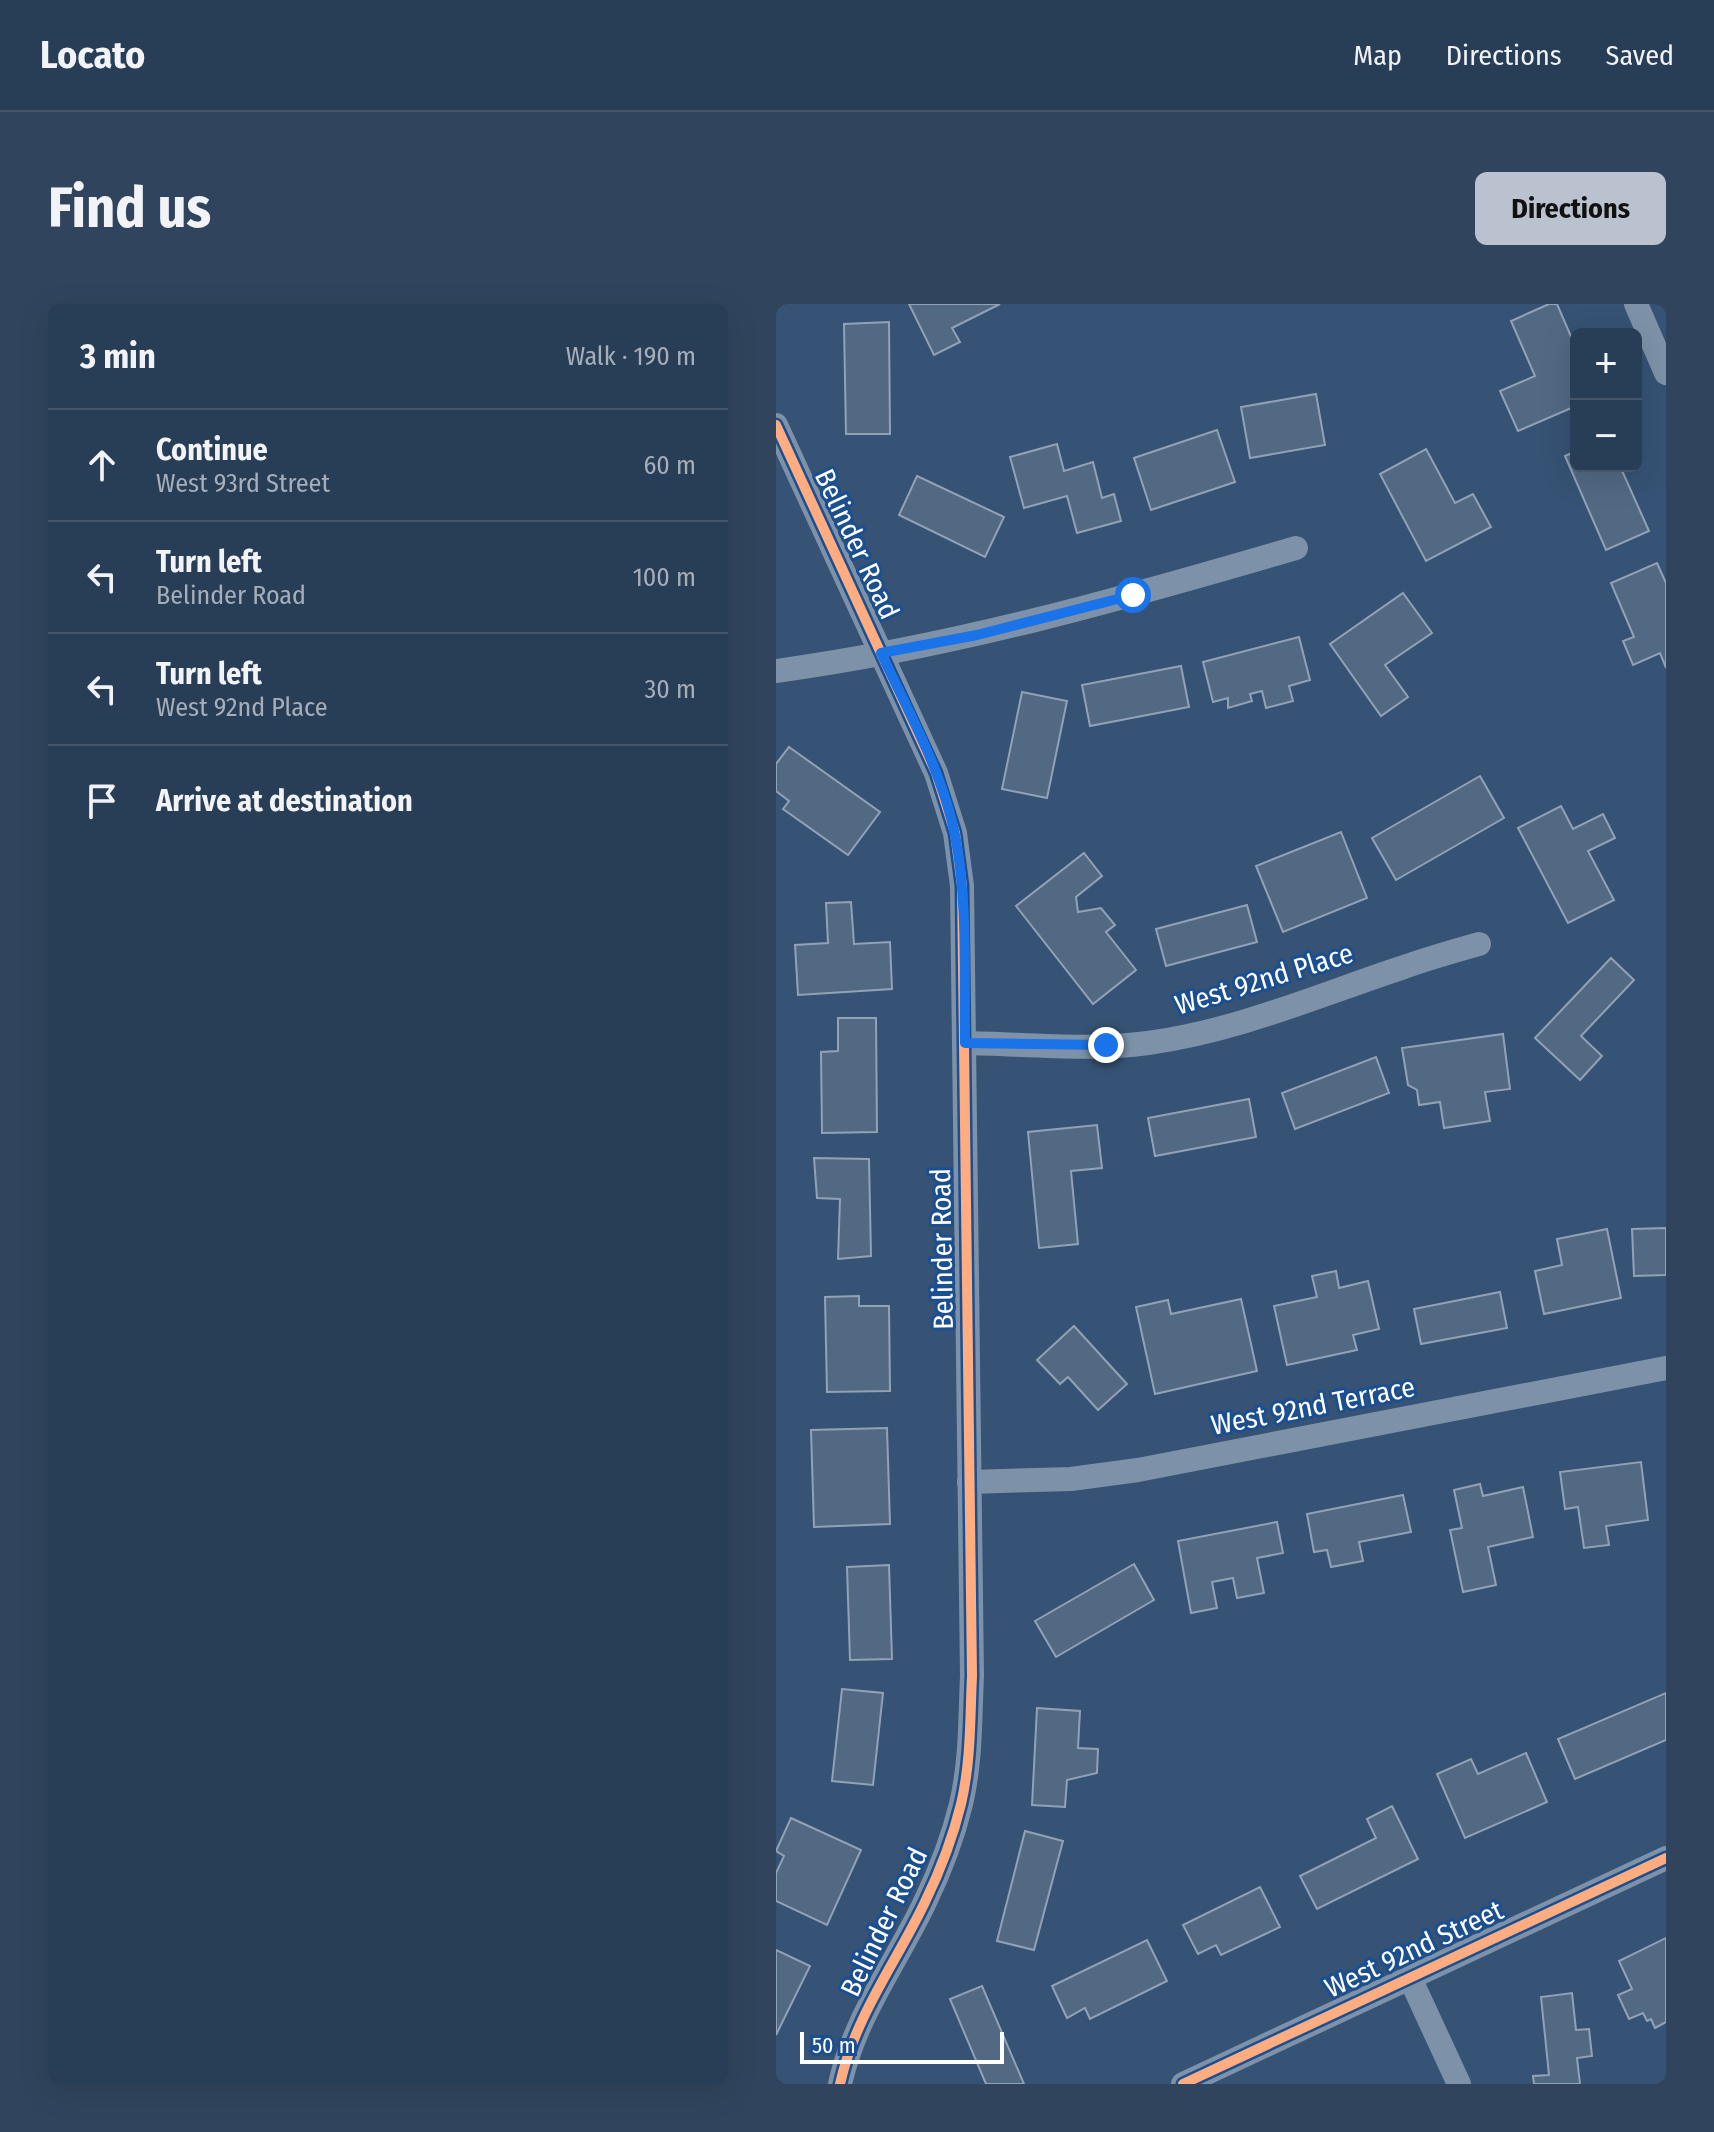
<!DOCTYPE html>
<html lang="en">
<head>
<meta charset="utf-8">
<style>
	body { margin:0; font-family:"Fira Sans Condensed",sans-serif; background:#30455d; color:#f1f3f6 }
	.controls { position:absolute; right:24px; top:24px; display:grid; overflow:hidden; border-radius:12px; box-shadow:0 8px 32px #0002 }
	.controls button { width:72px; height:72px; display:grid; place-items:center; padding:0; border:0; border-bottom:2px solid #44576d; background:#283e57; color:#f1f3f6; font:40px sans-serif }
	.scale { position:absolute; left:24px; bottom:20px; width:204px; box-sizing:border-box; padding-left:8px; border:4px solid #fff; border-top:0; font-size:22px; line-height:28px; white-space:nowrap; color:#fff; -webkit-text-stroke:6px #1b4f8f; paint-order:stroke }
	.stop { position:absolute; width:24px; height:24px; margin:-18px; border:6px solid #1a73e8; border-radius:50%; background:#fff }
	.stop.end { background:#1a73e8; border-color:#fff; box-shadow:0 2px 8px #0008 }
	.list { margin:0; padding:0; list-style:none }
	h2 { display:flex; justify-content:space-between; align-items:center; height:104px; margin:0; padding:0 32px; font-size:34px }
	h2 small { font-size:26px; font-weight:400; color:#a5aeba }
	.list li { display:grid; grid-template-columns:52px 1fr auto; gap:24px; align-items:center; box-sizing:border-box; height:112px; padding:0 32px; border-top:2px solid #44576d }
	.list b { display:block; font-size:30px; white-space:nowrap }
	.list p { margin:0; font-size:26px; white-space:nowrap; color:#a5aeba }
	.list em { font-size:26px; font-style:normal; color:#a5aeba }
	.icon { flex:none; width:44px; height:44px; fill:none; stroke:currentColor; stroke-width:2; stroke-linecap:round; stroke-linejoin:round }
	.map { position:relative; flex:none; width:890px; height:1780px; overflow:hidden; border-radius:12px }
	header { display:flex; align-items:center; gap:48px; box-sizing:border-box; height:112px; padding:0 40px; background:#283e57; border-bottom:2px solid #44576d }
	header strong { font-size:38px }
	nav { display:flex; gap:44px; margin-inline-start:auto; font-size:28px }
	.intro { display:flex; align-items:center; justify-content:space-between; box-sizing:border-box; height:192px; padding:0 48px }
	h1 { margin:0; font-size:56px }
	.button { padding:20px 36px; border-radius:12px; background:#b9c2ce; color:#111; font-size:28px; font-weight:700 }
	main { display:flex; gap:48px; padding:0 48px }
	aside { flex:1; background:#283e57; border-radius:12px; box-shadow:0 8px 32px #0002 }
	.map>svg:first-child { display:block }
</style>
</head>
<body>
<header>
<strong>Locato</strong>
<nav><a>Map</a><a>Directions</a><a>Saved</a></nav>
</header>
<div class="intro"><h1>Find us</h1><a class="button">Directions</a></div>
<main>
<aside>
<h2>3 min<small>Walk · 190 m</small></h2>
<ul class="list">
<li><svg class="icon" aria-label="ahead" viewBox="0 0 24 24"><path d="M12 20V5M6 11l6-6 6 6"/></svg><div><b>Continue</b><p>West 93rd Street</p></div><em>60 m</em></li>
<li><svg class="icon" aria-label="left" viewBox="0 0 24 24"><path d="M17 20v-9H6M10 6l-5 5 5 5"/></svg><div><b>Turn left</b><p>Belinder Road</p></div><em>100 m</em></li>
<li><svg class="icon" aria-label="left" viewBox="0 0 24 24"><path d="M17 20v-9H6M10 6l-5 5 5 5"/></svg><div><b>Turn left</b><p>West 92nd Place</p></div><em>30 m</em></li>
<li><svg class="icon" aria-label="arrive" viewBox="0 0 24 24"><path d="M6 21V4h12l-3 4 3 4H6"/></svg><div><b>Arrive at destination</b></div></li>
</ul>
</aside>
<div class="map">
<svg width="890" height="1780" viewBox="0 0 890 1780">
	<rect width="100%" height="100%" fill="#365274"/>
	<g fill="#526984" stroke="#92a2b6" stroke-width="2">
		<polygon points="133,0 224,0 176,24 184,38 158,51"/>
		<polygon points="773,0 781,0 800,44 800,102 742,127 724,87 759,72 735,17"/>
		<polygon points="113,18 114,130 70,130 68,20"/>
		<polygon points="540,90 549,141 474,154 465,103"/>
		<polygon points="441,126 459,178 375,206 358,154"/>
		<polygon points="281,140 288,167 317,158 326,194 338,190 345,217 301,229 291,192 248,204 234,153"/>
		<polygon points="650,145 679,199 697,190 715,223 650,257 604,170"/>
		<polygon points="800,147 800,162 844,162 873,227 830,246 789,152"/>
		<polygon points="141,172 228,213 209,253 123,211"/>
		<polygon points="881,259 890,279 890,364 884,349 857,361 847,337 858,333 835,279"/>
		<polygon points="627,289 656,329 609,361 632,393 605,412 554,340"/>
		<polygon points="523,333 534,376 513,382 517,397 490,404 486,387 474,390 476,397 452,404 452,394 437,398 427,358"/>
		<polygon points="405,362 413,403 314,422 306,381"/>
		<polygon points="246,388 291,397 271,494 226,485"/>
		<polygon points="13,443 104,508 72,551 7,505 13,497 0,487 0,460"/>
		<polygon points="704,472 728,514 620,576 596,534"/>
		<polygon points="785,502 797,525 827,510 839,534 812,547 838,596 792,619 742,524"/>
		<polygon points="565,528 591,594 507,628 480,562"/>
		<polygon points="308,549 326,572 300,593 302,608 325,604 339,621 330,628 360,666 317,700 240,602"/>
		<polygon points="75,598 78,640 114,638 116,685 22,691 19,641 52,639 50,599"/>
		<polygon points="471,601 481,638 390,662 380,625"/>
		<polygon points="835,654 858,676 805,732 826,752 804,776 759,734"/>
		<polygon points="62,714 100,714 101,828 46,829 45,748 62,747"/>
		<polygon points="727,730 734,785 709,788 714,817 668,824 664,798 643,801 641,786 632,781 626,744"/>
		<polygon points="600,753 613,789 519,825 506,789"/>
		<polygon points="473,795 480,833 379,852 372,814"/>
		<polygon points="321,821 326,864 295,867 302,940 263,944 252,828"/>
		<polygon points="38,854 93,855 95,952 62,955 64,895 41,894"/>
		<polygon points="890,924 890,971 858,972 856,925"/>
		<polygon points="831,925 845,994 768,1010 759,967 786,961 781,935"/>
		<polygon points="560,967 563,984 592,977 603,1025 577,1031 581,1046 511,1061 498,1002 541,993 536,972"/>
		<polygon points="724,988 731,1024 645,1040 638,1005"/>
		<polygon points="83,992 83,1002 113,1002 114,1087 51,1088 49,993"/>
		<polygon points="465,995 481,1067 379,1090 360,1003 392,996 395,1010"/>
		<polygon points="298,1022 351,1080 322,1106 292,1073 284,1080 261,1056"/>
		<polygon points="111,1124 114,1220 38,1223 35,1126"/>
		<polygon points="865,1158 872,1216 830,1222 833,1241 808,1244 802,1203 789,1205 784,1168"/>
		<polygon points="704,1180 707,1192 747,1183 757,1233 712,1243 720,1281 687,1288 674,1226 686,1224 678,1186"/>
		<polygon points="627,1191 635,1228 583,1238 587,1257 555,1263 551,1246 538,1248 531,1210"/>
		<polygon points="501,1218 507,1249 481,1254 488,1289 461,1294 457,1274 436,1278 441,1304 415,1309 402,1237"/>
		<polygon points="358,1260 378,1296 280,1353 259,1317"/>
		<polygon points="113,1261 116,1355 74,1356 71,1263"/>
		<polygon points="66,1385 107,1389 97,1481 56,1477"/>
		<polygon points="890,1389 890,1436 799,1475 782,1435"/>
		<polygon points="261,1404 304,1407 302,1444 322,1445 321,1469 291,1476 289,1503 256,1501"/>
		<polygon points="750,1449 771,1498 689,1534 661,1470 695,1455 702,1470"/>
		<polygon points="616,1502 642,1555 541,1605 524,1572 600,1534 591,1515"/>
		<polygon points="15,1514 85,1546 51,1621 0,1597 0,1569 8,1552 0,1547"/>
		<polygon points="249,1527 287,1537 258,1646 221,1637"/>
		<polygon points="484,1583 504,1623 445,1651 440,1641 422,1650 407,1621"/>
		<polygon points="890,1634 890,1718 879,1724 875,1715 871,1717 867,1709 853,1715 842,1691 856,1685 843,1657"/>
		<polygon points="371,1636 391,1677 314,1715 309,1704 291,1714 276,1682"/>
		<polygon points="0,1646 34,1662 0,1731"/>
		<polygon points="206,1682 248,1780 210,1780 174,1695"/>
		<polygon points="796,1689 800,1726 813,1725 816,1752 801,1754 804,1780 758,1780 757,1772 773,1771 765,1693"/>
	</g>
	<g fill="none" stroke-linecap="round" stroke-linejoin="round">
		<g stroke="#7d92a8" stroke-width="24">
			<polyline points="860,0 890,69"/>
			<path d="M0,121L160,469L179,529L186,582L196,1372C194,1414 195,1458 185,1500C177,1533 164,1567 149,1598C120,1659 79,1712 64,1780"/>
			<path d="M0,367C177,343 349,294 520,244"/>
			<path d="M189,739C248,740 314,747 372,739C461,727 543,691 628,663C653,654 678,647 703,640"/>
			<polyline points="193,1178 295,1175 362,1166 890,1064"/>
			<polyline points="634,1674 683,1780"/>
			<polyline points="407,1780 890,1554"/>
		</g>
		<defs>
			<g id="cycleway">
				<path d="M0,121L160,469L179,529L186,582L196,1372C194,1414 195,1458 185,1500C177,1533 164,1567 149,1598C120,1659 79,1712 64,1780"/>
				<polyline points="407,1780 890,1554"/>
			</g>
		</defs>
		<use href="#cycleway" stroke="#1b4f8f" stroke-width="15"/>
		<use href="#cycleway" stroke="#ffac80" stroke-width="10"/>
	</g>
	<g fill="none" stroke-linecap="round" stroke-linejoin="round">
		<path stroke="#1a73e8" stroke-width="10" d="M330,741L189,739C188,670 192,598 179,531C166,467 132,407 105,349L201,331L357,291"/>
	</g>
	<g text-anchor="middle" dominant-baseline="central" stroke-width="6" stroke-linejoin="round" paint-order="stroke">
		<g font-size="28" fill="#fff" stroke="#1b4f8f">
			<text transform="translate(81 240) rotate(65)">Belinder Road</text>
			<text transform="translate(488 675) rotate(-17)">West 92nd Place</text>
			<text transform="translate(166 945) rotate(-91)">Belinder Road</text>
			<text transform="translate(537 1102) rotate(-11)">West 92nd Terrace</text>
			<text transform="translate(108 1618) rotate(-64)">Belinder Road</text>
			<text transform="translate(638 1645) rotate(-25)">West 92nd Street</text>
		</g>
	</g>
</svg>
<div class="controls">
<button>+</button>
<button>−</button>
</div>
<div class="scale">50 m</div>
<div class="stop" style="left:357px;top:291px"></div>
<div class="stop end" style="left:330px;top:741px"></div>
</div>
</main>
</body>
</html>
